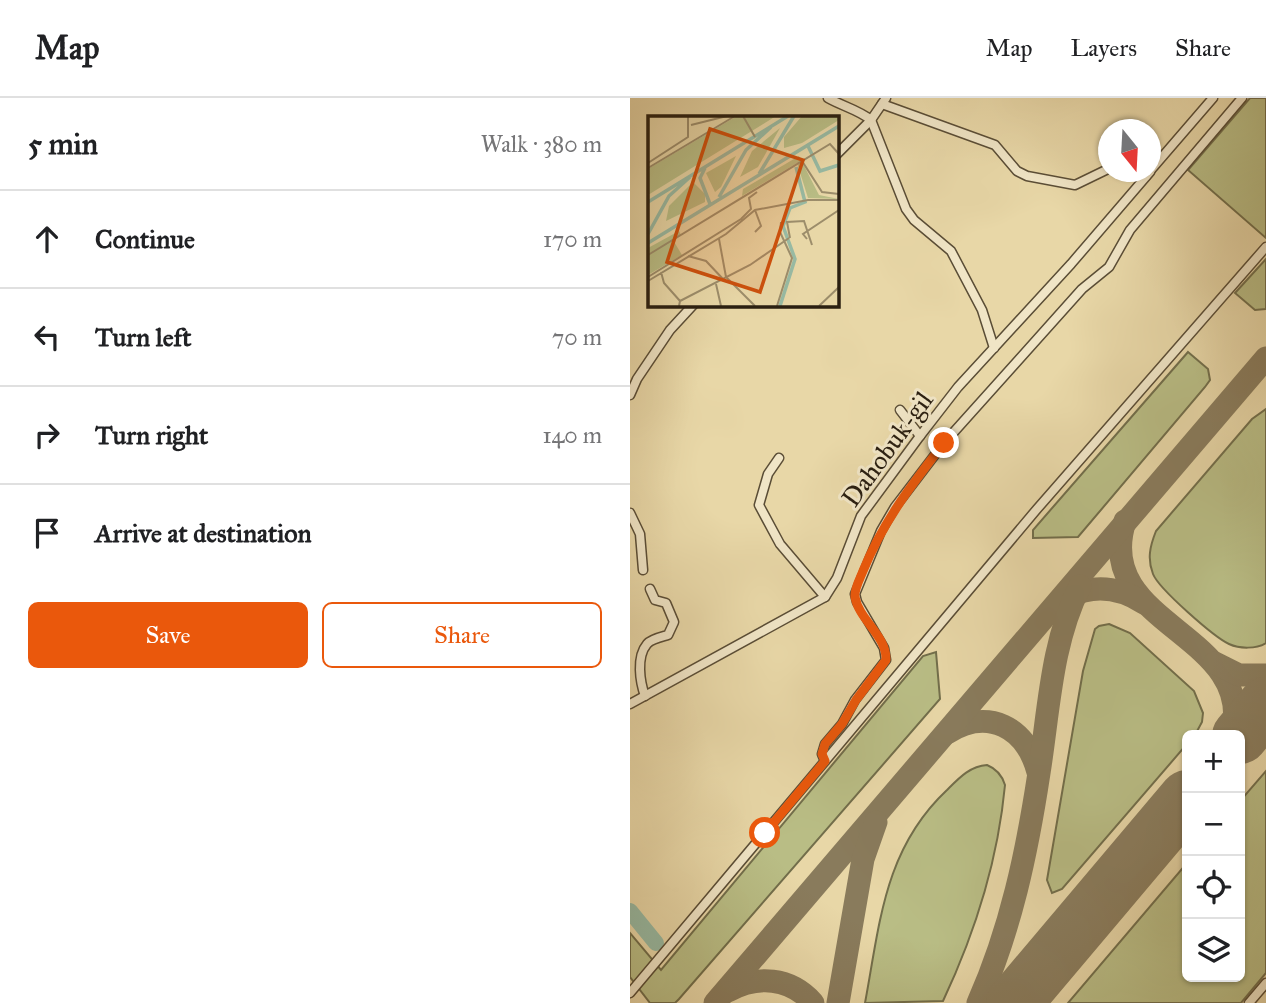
<!DOCTYPE html>
<html lang="en">
<head>
<meta charset="utf-8">
<style>
	body { margin:0; font-family:"IM FELL Great Primer",serif; background:#f6f6f6; color:#202124 }
	.controls { position:absolute; right:21px; bottom:21px; display:grid; overflow:hidden; border-radius:10px; box-shadow:0 2px 5px #0004 }
	.controls button { width:63px; height:63px; display:grid; place-items:center; padding:0; border:0; border-bottom:2px solid #e0e0e0; background:#fff; color:#202124; font:35px sans-serif }
	.compass { position:absolute; left:468px; top:21px; width:63px; height:63px; border-radius:50%; background:#fff; box-shadow:0 2px 5px #0004; rotate:162deg }
	.stop { position:absolute; width:21px; height:21px; margin:-16px; border:5px solid #ea580c; border-radius:50%; background:#fff }
	.stop.end { background:#ea580c; border-color:#fff; box-shadow:0 2px 7px #0008 }
	.list { margin:0; padding:0; list-style:none }
	h2 { display:flex; justify-content:space-between; align-items:center; height:91px; margin:0; padding:0 28px; font-size:30px }
	h2 small { font-size:23px; font-weight:400; color:#757577 }
	.list li { display:grid; grid-template-columns:46px 1fr auto; gap:21px; align-items:center; box-sizing:border-box; height:98px; padding:0 28px; border-top:2px solid #e0e0e0 }
	.list b { display:block; font-size:26px; white-space:nowrap }
	.list em { font-size:23px; font-style:normal; color:#757577 }
	.actions { display:flex; gap:14px; padding:21px 28px }
	.actions a { flex:1; padding:16px 0; border:2px solid #ea580c; border-radius:10px; text-align:center; font-size:24px; color:#ea580c }
	.actions .main { background:#ea580c; color:#fff }
	.icon { flex:none; width:38px; height:38px; fill:none; stroke:currentColor; stroke-width:2; stroke-linecap:round; stroke-linejoin:round }
	.map { position:relative; flex:none; width:636px; height:905px; overflow:hidden }
	header { display:flex; align-items:center; gap:42px; box-sizing:border-box; height:98px; padding:0 35px; background:#fff; border-bottom:2px solid #e0e0e0 }
	header strong { font-size:33px }
	nav { display:flex; gap:38px; margin-inline-start:auto; font-size:24px }
	main { display:flex }
	aside { flex:1; background:#fff }
	.map>svg:first-child { display:block }
</style>
</head>
<body>
<header>
<strong>Map</strong>
<nav><a>Map</a><a>Layers</a><a>Share</a></nav>
</header>
<main>
<aside>
<h2>5 min<small>Walk · 380 m</small></h2>
<ul class="list">
<li><svg class="icon" aria-label="ahead" viewBox="0 0 24 24"><path d="M12 20V5M6 11l6-6 6 6"/></svg><div><b>Continue</b></div><em>170 m</em></li>
<li><svg class="icon" aria-label="left" viewBox="0 0 24 24"><path d="M17 20v-9H6M10 6l-5 5 5 5"/></svg><div><b>Turn left</b></div><em>70 m</em></li>
<li><svg class="icon" aria-label="right" viewBox="0 0 24 24"><path d="M7 20v-9h11M14 6l5 5-5 5"/></svg><div><b>Turn right</b></div><em>140 m</em></li>
<li><svg class="icon" aria-label="arrive" viewBox="0 0 24 24"><path d="M6 21V4h12l-3 4 3 4H6"/></svg><div><b>Arrive at destination</b></div></li>
</ul>
<div class="actions"><a class="main">Save</a><a>Share</a></div>
</aside>
<div class="map">
<svg width="636" height="905" viewBox="0 0 636 905">
	<rect width="100%" height="100%" fill="#e8d7a7"/>
	<filter id="stains"><feTurbulence type="fractalNoise" baseFrequency=".00286" numOctaves="4"/><feColorMatrix values="0 0 0 0 .2 0 0 0 0 .09 0 0 0 0 .02 0 0 0 .5 -.17"/></filter>
	<radialGradient id="worn" r=".72"><stop offset=".6" stop-color="#630" stop-opacity="0"/><stop offset="1" stop-color="#630" stop-opacity=".3"/></radialGradient>
	<g fill="#b9bd85" stroke="#726e4b" stroke-width="2">
		<polygon points="620,0 636,0 636,140 558,72"/>
		<polygon points="636,161 636,211 625,212 605,195"/>
		<polygon points="558,254 578,271 580,282 575,289 448,439 403,440 403,432"/>
		<path d="M636,311V545C626,551 610,551 599,546C584,539 529,491 523,476C517,461 520,448 526,433L622,321Z"/>
		<polygon points="479,526 500,535 564,593 573,615 572,624 565,637 557,637 557,646 432,791 422,795 417,782 453,573 465,531 469,528"/>
		<polygon points="306,554 310,601 49,901 45,905 20,905 0,879 0,835 31,872 293,558"/>
		<path d="M357,667C367,671 372,677 375,687C368,762 345,835 313,903L235,905C250,825 254,751 317,692C329,680 340,668 357,667Z"/>
		<polygon points="636,673 636,875 611,905 438,905 557,765 557,879 610,879 610,703"/>
	</g>
	<g fill="none" stroke-linecap="round" stroke-linejoin="round">
		<polyline stroke="#98baa3" stroke-width="16" points="0,813 26,845"/>
		<g stroke="#897b5c" stroke-width="23">
			<path d="M495,423C461,528 628,535 602,637"/>
			<path d="M438,499C464,486 489,489 514,505"/>
			<polyline points="585,565 609,577 636,577"/>
			<path d="M317,635C358,609 396,629 408,674"/>
			<path d="M98,893C127,877 160,879 183,905"/>
			<polyline points="85,905 636,260"/>
			<polyline points="208,905 233,761 246,724"/>
			<path d="M348,905C381,831 397,754 409,675C419,613 421,545 450,488"/>
		</g>
		<g stroke="#897b5c" stroke-width="56">
			<polyline points="610,638 636,607"/>
			<polyline points="384,905 557,700"/>
		</g>
		<defs>
			<g id="minor">
				<path d="M198,0C212,8 229,12 241,22"/>
				<polyline points="252,6 365,47 387,73 397,78 445,87 478,71"/>
				<polyline points="241,22 276,111 284,122 321,153 352,212 364,250"/>
				<polyline points="206,57 241,22 256,0"/>
				<polyline points="520,73 583,0"/>
				<polyline points="501,74 516,78"/>
				<polyline points="0,297 7,281 40,232 64,206"/>
				<polyline points="270,312 290,338"/>
				<polyline points="149,360 138,376 129,407 150,446 195,499"/>
				<polyline points="0,415 10,436 13,472"/>
				<path d="M15,598C10,584 6,559 17,546C21,541 31,539 38,537L44,524L36,505L25,502L20,491"/>
				<polyline points="0,606 195,499 207,480 231,418 290,338 328,289 441,166 520,74"/>
				<polyline points="195,663 192,656 195,646 212,626 225,602 256,562 254,550 227,504 225,496 251,433 265,409 314,345 452,191 479,169 500,132 612,0"/>
				<polyline points="0,895 407,411 636,149"/>
				<polyline points="619,905 636,885"/>
			</g>
		</defs>
		<use href="#minor" stroke="#5a4d36" stroke-width="11"/>
		<use href="#minor" stroke="#f0e5c6" stroke-width="8"/>
	</g>
	<g fill="none" stroke-linecap="round" stroke-linejoin="round">
		<path stroke="#ea580c" stroke-width="9" d="M135,735L195,663L192,656L195,646L212,626L226,602L256,562C257,538 229,522 225,499C224,491 230,481 233,473C254,422 281,388 314,345"/>
	</g>
	<g text-anchor="middle" dominant-baseline="central" stroke-width="6" stroke-linejoin="round" paint-order="stroke">
		<g font-size="26" fill="#2a1f11" stroke="#f0e5c6">
			<text transform="translate(257 351) rotate(-54)">Dahobuk-gil</text>
		</g>
	</g>
	<g transform="translate(18 18)">
		<rect width="191" height="191" fill="#e8d7a7"/>
		<path d="M89,0H128L0,79V53ZM154,0H191V4L154,27L136,32V21ZM132,12L110,51L92,61L104,35ZM88,40L73,71L67,76L58,57ZM151,40L171,79L191,83L160,82L149,47L94,80L95,73ZM45,66L57,78V86L18,105L21,90ZM31,115L33,119L25,124L34,139L0,159V132Z" fill="#b9bd85"/>
		<path fill="none" stroke="#98baa3" stroke-width="3.5" d="M160,30L172,55L191,49M57,52L52,62L62,88M111,58L146,0M71,81L98,34L123,11M0,86L140,0M0,118L21,80L42,61M0,127L191,10M132,190L147,143L135,110L142,92L157,86L148,51"/>
		<path fill="none" stroke="#9c8d6b" stroke-width="2" d="M95,0L107,21M43,9L79,0M154,45L174,76L191,78M0,47L40,21V0M0,52L87,0M107,94L113,110L107,116M142,122L139,106L156,105L164,129M71,123L78,161M159,123L155,118L191,94M0,139L182,28L191,38M40,140L58,145L75,163M13,156L16,167L32,185M0,161L93,103L103,93L101,82L109,76M78,161L107,190M0,165L78,118L107,94L160,84H191M68,168L73,190M31,190L32,185L102,149L141,122M129,190L144,142L132,116L133,106M171,190L191,171"/>
		<path fill="#cc500d" fill-opacity="0.15" stroke="#cc500d" stroke-width="3.5" d="M62,13L155,44L112,176L19,146Z"/>
		<rect width="191" height="191" fill="none" stroke="#2a1f11" stroke-width="3.5"/>
	</g>
	<rect width="100%" height="100%" filter="url(#stains)"/>
	<rect width="100%" height="100%" fill="url(#worn)"/>
</svg>
<div class="controls">
<button>+</button>
<button>−</button>
<button><svg class="icon" aria-label="locate" viewBox="0 0 24 24"><circle cx="12" cy="12" r="6"/><path d="M12 2v4M12 18v4M2 12h4M18 12h4"/></svg></button>
<button><svg class="icon" aria-label="layers" viewBox="0 0 24 24"><path d="M12 4l9 5-9 5-9-5zM3 14l9 5 9-5"/></svg></button>
</div>
<svg class="compass" viewBox="-18 -18 36 36"><path d="M0-13l5 13h-10z" fill="#e53935"/><path d="M0 13l5-13h-10z" fill="#757577"/></svg>
<div class="stop" style="left:135px;top:735px"></div>
<div class="stop end" style="left:314px;top:345px"></div>
</div>
</main>
</body>
</html>
